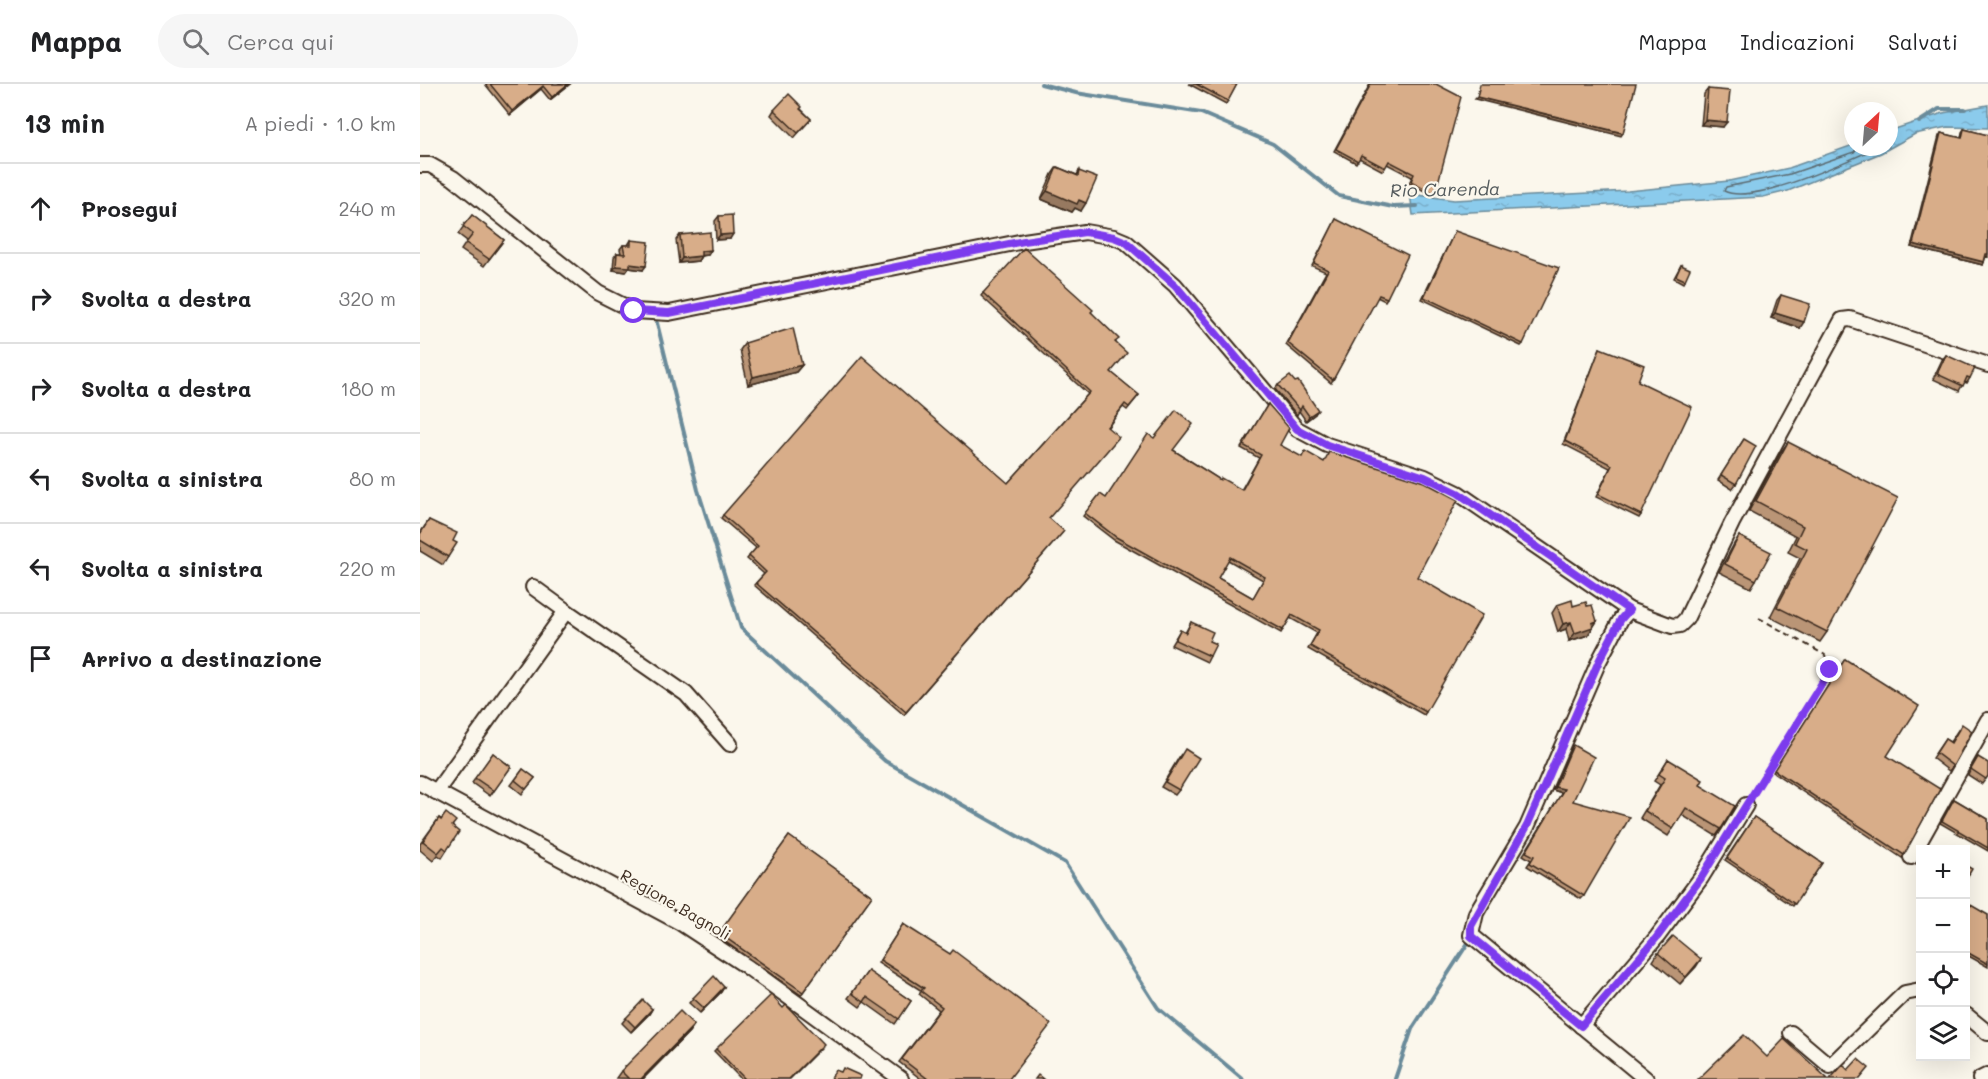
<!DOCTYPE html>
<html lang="it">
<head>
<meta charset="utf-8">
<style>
	body { margin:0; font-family:Mali,sans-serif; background:#f6f6f6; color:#202124 }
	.controls { position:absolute; right:18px; bottom:18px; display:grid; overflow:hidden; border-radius:0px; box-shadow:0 6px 24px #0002 }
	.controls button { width:54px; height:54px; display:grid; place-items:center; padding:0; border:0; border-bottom:2px solid #e0e0e0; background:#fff; color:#202124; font:30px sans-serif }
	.compass { position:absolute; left:1424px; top:18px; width:54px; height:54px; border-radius:50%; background:#fff; box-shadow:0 6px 24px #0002; rotate:26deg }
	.stop { position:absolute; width:18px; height:18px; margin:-14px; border:4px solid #7c3aed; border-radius:50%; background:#fff }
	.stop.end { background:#7c3aed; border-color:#fff; box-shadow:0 2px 6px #0008 }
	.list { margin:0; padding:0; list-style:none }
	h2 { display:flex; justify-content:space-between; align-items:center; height:78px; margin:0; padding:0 24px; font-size:26px }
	h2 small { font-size:20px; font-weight:400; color:#757577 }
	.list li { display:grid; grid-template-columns:39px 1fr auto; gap:18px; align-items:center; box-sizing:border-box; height:90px; padding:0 24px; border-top:2px solid #e0e0e0 }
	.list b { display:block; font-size:22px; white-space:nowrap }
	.list em { font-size:20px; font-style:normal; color:#757577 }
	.icon { flex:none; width:33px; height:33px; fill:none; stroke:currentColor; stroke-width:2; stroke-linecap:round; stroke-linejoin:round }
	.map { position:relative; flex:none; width:1568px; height:995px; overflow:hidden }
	header { display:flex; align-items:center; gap:36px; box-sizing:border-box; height:84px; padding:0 30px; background:#fff; border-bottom:2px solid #e0e0e0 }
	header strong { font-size:28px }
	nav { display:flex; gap:33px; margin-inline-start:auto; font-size:21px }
	.search { width:420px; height:54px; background:#f6f6f6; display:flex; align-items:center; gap:15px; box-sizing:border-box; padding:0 21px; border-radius:33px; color:#757577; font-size:22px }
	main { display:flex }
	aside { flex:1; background:#fff }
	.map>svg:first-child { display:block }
</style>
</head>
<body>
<header>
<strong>Mappa</strong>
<div class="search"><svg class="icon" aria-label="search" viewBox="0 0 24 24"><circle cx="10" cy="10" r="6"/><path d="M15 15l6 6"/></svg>Cerca qui</div>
<nav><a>Mappa</a><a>Indicazioni</a><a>Salvati</a></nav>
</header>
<main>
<aside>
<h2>13 min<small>A piedi · 1.0 km</small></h2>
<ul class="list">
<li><svg class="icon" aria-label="ahead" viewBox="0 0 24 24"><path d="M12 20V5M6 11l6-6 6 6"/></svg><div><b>Prosegui</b></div><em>240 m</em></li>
<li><svg class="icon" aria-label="right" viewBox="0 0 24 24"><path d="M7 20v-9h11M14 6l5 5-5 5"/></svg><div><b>Svolta a destra</b></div><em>320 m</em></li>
<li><svg class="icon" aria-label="right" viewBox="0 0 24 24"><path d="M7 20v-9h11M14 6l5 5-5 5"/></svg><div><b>Svolta a destra</b></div><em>180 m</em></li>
<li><svg class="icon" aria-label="left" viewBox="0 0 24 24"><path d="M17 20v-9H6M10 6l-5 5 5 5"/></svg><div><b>Svolta a sinistra</b></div><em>80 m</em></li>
<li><svg class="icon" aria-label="left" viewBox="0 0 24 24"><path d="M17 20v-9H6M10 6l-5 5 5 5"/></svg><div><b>Svolta a sinistra</b></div><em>220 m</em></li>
<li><svg class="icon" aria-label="arrive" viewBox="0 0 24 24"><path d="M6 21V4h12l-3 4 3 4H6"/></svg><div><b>Arrivo a destinazione</b></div></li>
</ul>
</aside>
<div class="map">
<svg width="1568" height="995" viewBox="0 0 1568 995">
	<defs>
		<pattern id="water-ripples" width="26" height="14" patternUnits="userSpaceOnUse" patternTransform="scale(1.5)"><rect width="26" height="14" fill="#8bcbec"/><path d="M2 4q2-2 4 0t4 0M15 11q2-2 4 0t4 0" fill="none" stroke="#79aeca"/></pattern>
	</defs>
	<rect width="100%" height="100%" fill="#fbf7ec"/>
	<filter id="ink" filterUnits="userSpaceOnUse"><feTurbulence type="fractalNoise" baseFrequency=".0167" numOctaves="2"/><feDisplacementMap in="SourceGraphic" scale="12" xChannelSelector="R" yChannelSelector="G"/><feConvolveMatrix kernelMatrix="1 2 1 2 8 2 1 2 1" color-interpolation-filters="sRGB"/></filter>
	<g filter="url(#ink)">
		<polygon fill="url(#water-ripples)" stroke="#6b8b9a" stroke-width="1.5" points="1568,21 1568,44 1527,43 1495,50 1461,69 1368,107 1343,113 993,131 990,110 1034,116 1208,107 1309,97 1369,84 1433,61 1433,63 1469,63 1469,47 1523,29"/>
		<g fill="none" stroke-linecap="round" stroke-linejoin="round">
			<path stroke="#5b6a70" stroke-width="1.5" d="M1438,63L1434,68L1370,90L1306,103L1304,107C1334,122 1428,76 1459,63"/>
			<g stroke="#6b8b9a" stroke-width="4">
				<polyline points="621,0 656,9 781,29 853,60 919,112 973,123 997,122"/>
				<polyline points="1499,38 1519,25 1545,25"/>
				<polyline points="237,239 278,406 321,544 465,677 645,779 738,924 823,995"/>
				<polyline points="975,995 992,945 1048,859"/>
			</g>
			<defs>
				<g id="minor">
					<polyline points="0,81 10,81 33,94 178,209 214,227 249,229 604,157 665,148 694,153 706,158 755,201 877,345 907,361 1005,393 1038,409 1209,526"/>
					<polyline points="113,503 146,527"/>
					<polyline points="0,699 259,838 326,882 481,995"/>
					<polyline points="16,708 146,527 266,610 310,660"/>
					<polyline points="1491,773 1568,636"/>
					<polyline points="1546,931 1568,949"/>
					<polyline points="1161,942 1237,853 1281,794 1326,721"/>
					<polyline points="1371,949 1410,982 1485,909 1500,906"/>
					<polyline points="1226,995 1051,851 1056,829 1107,743 1179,577 1201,535 1209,526 1252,542 1260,541 1266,535 1312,439 1422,236 1430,235 1568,281"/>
					<polyline points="1560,995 1568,991"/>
				</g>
			</defs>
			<use href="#minor" stroke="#3b2a1e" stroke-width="18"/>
			<polyline stroke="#3b2a1e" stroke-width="2" stroke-dasharray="6 4.5" stroke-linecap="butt" points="1333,709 1410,586 1405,571 1339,534"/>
			<use href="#minor" stroke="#fbf7ec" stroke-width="14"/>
		</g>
		<g fill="#ba9576" stroke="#3b2a1e" stroke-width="1.5" fill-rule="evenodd">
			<polygon points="65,0 150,0 130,16 121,5 90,31"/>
			<polygon points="769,0 817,0 806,20"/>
			<polygon points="950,0 1015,110 1014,112 989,99 992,93 967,80 963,87 939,74 936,79 914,67"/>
			<polygon points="1288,5 1303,43 1281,41 1284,10"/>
			<polygon points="381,25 391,35 374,54 351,31 354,26"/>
			<polygon points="1544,45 1568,51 1568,173 1566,172 1563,181 1491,163 1519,52 1521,49 1541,54 1542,48"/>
			<polygon points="637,83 657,91 659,87 661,127 655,124 652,128 621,115 632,90"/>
			<polygon points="52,131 84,156 64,182 41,166 47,157 38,150"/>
			<polygon points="299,132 310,155 296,156 295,137"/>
			<polygon points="916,135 967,214 965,217 957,213 911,299 866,261 906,188 892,182"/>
			<polygon points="1035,147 1103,260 1101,262 1002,215"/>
			<polygon points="260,151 291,166 288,171 281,172 278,177 259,179 256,156"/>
			<polygon points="211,156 223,186 209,184 206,188 193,186 194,173 197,169 201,169 200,165 203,161 208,161"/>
			<polygon points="1261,181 1265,196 1263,199 1254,194"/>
			<polygon points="563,209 671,228 696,258 691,288 719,311 707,326 703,323 688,343 629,434 642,449 484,631 334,501 344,490 327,475 336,464 301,434 303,431 588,399 668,310 561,212"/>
			<polygon points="1361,211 1380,244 1351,234 1357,216"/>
			<polygon points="325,259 382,281 376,288 328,301 320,266"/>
			<polygon points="1180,264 1218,297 1221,431 1219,434 1176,413 1190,384 1143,360"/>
			<polygon points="1526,271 1550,294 1547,299 1544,298 1539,307 1513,295 1522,276"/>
			<polygon points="858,301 895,330 886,337 879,327 877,331 855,305"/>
			<path d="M848,320L860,361L997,493L1006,628L1004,631L888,565L897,549L870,534L861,549L694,456L663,432L680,410L686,414L753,366L800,396L821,406L839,374L821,364ZM808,476L843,496L833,514L798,494Z"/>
			<polygon points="1324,355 1316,400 1312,405 1298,396"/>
			<polygon points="1368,358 1407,548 1400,558 1350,533 1380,474 1368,468 1376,452 1329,427 1361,368"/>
			<polygon points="9,436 33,457 28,473 23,481 0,467 0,449"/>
			<polygon points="1319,452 1336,496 1331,504 1299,488 1314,460"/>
			<polygon points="1137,521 1167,522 1177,537 1168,551 1149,557 1146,545 1138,548 1132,529"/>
			<polygon points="771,538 789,557 790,572 787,578 751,561 760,546 765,549"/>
			<polygon points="1425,575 1467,672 1484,771 1482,774 1353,688"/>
			<polygon points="1542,640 1533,682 1529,687 1512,674 1525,655 1530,658"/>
			<polygon points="1153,661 1153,717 1164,812 1161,815 1107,782 1111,776 1103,771 1142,709 1133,706 1151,665"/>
			<polygon points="73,669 91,683 70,712 52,699"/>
			<polygon points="761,670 759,706 755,711 741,703"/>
			<polygon points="1558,673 1568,692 1562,700 1548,691"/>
			<polygon points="1248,675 1280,701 1301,745 1296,752 1262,731 1248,752 1220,734 1240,701 1234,697"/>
			<polygon points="103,685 115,694 102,710 91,701"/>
			<polygon points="1534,715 1568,735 1568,767 1520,739"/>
			<polygon points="1334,733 1402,779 1373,822 1305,776"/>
			<polygon points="19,734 33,742 27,766 22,774 18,771 13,777 0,766 0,760"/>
			<polygon points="369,752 452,812 381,911 297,852"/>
			<polygon points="1545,825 1568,831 1568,883 1545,870"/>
			<polygon points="483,840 589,995 501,995 479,978 519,926 499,910 502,907 458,879"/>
			<polygon points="1238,869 1281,875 1260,900 1233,877"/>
			<polygon points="448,887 491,917 475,940 444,918 440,923 428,914"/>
			<polygon points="304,903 301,908 280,929 269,919 273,914"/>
			<polygon points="232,925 229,930 211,948 202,939 206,934"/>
			<polygon points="274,941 269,948 223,995 196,994 201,987"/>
			<polygon points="402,963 370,995 321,995 294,967 296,965"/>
		</g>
		<g fill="#977960" stroke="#3b2a1e" stroke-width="1.5">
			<polygon points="148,0 150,0 130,16 132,13"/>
			<polygon points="123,2 121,5 90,31 92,27"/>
			<polygon points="1057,13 1203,49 1201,52 1055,15"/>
			<polygon points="1285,36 1307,38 1303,43 1281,41"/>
			<polygon points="627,107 659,116 666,119 661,127 655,124 652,128 621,115"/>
			<polygon points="313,150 310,155 296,156 300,151"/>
			<polygon points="1493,160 1564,178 1563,181 1491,163"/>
			<polygon points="291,166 288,171 277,172 281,167"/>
			<polygon points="281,172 278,177 259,179 262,174"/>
			<polygon points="210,180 226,182 223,186 209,184 206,188 193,186 196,182"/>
			<polygon points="1355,229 1384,238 1380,244 1351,234"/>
			<polygon points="382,281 376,288 328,301 333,293"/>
			<polygon points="898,326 895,330 886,337 889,332"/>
			<polygon points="1177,537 1168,551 1149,557 1155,549 1172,539"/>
			<polygon points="1151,538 1146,545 1138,548 1143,540"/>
			<polygon points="1135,703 1144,705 1142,709 1133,706"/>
			<polygon points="1281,875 1276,883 1260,900 1266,893"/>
			<polygon points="304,903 301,908 280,929 284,924"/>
			<polygon points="232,925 229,930 211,948 215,943"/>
			<polygon points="274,941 269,948 223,995 221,995"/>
		</g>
		<g fill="#d8ad89" stroke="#3b2a1e" stroke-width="1.5" fill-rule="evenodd">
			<polygon points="70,0 148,0 132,13 123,2 92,27"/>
			<polygon points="776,0 817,0 808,17"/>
			<polygon points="951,0 1016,0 1041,13 1015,110 991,97 994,90 969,77 965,84 941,71 938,77 916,65"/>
			<polygon points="1060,0 1216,0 1203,49 1057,13"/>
			<polygon points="1288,5 1310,7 1307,38 1285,36"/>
			<polygon points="369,10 382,23 380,25 391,35 378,49 354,26"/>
			<polygon points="1544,45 1568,51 1568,170 1566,170 1564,178 1493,160 1521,49 1542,54"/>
			<polygon points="637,83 658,92 659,87 677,94 666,119 659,116 657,120 627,107"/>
			<polygon points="52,131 84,156 69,175 46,159 53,150 43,142"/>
			<polygon points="312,131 313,150 300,151 299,132"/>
			<polygon points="916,135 988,171 967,214 959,211 913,296 868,259 908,186 894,179"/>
			<polygon points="1035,147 1139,184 1103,260 1004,213"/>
			<polygon points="290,148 291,166 281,167 281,172 262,174 260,151"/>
			<polygon points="211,156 229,158 226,182 210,180 210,183 196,182 197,169 205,170 203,161 211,161"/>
			<polygon points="604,164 673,226 671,228 699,255 695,258 707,269 691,288 719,311 709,323 705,320 687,343 699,353 629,434 644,447 486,628 336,499 346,488 329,472 338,462 303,431 442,272 588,399 670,308 563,209"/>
			<polygon points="1261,181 1270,185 1265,196 1256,192"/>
			<polygon points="1361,211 1390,220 1384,238 1355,229"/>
			<polygon points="373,244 382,281 333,293 325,259"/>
			<polygon points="1180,264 1224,281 1218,297 1272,323 1221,431 1178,410 1192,381 1145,357"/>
			<polygon points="1526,271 1555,284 1550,294 1547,293 1543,302 1517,290"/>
			<polygon points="870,292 875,298 878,297 898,326 889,332 882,322 880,326 858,301"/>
			<path d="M848,320L869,344L860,361L882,373L885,367L904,378L909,368L1004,398L1038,416L997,493L1062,531L1006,628L890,562L899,546L872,531L863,546L696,453L665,429L680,410L686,414L728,350L734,354L756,326L773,340L753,366L800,396L801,394L822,406L841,371L823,361ZM810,473L845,493L833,514L798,494Z"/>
			<polygon points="1324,355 1336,362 1316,400 1301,391"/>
			<polygon points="1368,358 1478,414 1407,548 1357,523 1387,465 1375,459 1383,442 1336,417"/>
			<polygon points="9,436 37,449 33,457 37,459 28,473 0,456 0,450"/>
			<polygon points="1319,452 1351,468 1336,496 1305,480"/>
			<polygon points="1152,516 1153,522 1166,518 1167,522 1172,521 1177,537 1172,539 1173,543 1155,549 1151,538 1143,540 1137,521"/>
			<polygon points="771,538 793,548 789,557 796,560 790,572 755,556 760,546 766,549"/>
			<polygon points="1425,575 1499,622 1467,672 1520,705 1484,771 1354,686"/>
			<polygon points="1542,640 1552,647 1533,682 1516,669 1525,655 1531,659"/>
			<polygon points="1153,661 1174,673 1153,717 1210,733 1164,812 1110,779 1114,772 1106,768 1144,705 1135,703"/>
			<polygon points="765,665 779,674 759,706 745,698"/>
			<polygon points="73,669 91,683 74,707 55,694"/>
			<polygon points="1558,673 1568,679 1568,692 1566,695 1551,685"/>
			<polygon points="1248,675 1283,696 1280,701 1315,722 1301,745 1266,724 1253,745 1225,727 1245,694 1239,690"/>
			<polygon points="103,685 115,694 106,705 95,696"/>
			<polygon points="1534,715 1568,735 1568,764 1522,737"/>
			<polygon points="26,729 36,737 32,742 39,748 27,766 23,763 18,769 3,757 19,734 21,736"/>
			<polygon points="1334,733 1402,779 1375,820 1307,774"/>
			<polygon points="369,752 452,812 383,908 299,849"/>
			<polygon points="1545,781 1552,785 1545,797"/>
			<polygon points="1549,820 1568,831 1568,880 1545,867 1545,826"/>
			<polygon points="483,840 530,870 533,866 631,940 589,995 508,995 482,975 522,923 501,907 504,904 460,876"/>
			<polygon points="1253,852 1281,875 1266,893 1238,869"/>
			<polygon points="448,887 491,917 479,935 447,913 444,918 432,909"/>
			<polygon points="294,892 304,903 284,924 273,914"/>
			<polygon points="351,911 363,924 366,921 404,960 369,995 325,995 296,965"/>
			<polygon points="223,916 232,925 215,943 206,934"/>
			<polygon points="260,927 274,941 221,995 209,995 201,987"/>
			<polygon points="1324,951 1347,973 1364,955 1408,995 1278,995"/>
			<polygon points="1438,975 1449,984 1440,995 1410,995 1423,981 1428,986"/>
			<polygon points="423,984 441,992 440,995 411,995 415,986 421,988"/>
			<polygon points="618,991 623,995 615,995"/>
		</g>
	</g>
	<g fill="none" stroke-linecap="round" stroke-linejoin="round" filter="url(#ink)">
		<polyline stroke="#7c3aed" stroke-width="8" points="214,227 249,229 604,157 665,148 694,153 706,158 755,201 877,345 907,361 1005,393 1038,409 1209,526 1201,535 1179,577 1107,742 1051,842 1051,852 1161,942 1237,853 1281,794 1410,586"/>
	</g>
	<g text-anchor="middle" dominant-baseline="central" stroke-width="4.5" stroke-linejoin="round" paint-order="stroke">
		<g font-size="16" fill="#3b2a1e" stroke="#fbf7ec">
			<text transform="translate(256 820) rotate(30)">Regione Bagnoli</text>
		</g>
		<g font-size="18" font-style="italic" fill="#535a5c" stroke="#fbf7ec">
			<text transform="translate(1025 105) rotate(-1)">Rio Carenda</text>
		</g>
	</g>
</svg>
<div class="controls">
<button>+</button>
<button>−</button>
<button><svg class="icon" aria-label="locate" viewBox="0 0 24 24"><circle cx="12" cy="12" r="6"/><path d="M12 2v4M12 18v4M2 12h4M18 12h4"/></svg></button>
<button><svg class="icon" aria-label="layers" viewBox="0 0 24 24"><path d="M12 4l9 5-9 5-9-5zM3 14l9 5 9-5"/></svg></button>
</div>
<svg class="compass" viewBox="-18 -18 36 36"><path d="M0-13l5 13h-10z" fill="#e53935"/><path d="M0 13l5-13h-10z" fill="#757577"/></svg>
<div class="stop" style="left:214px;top:227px"></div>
<div class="stop end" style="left:1410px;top:586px"></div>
</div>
</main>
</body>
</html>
